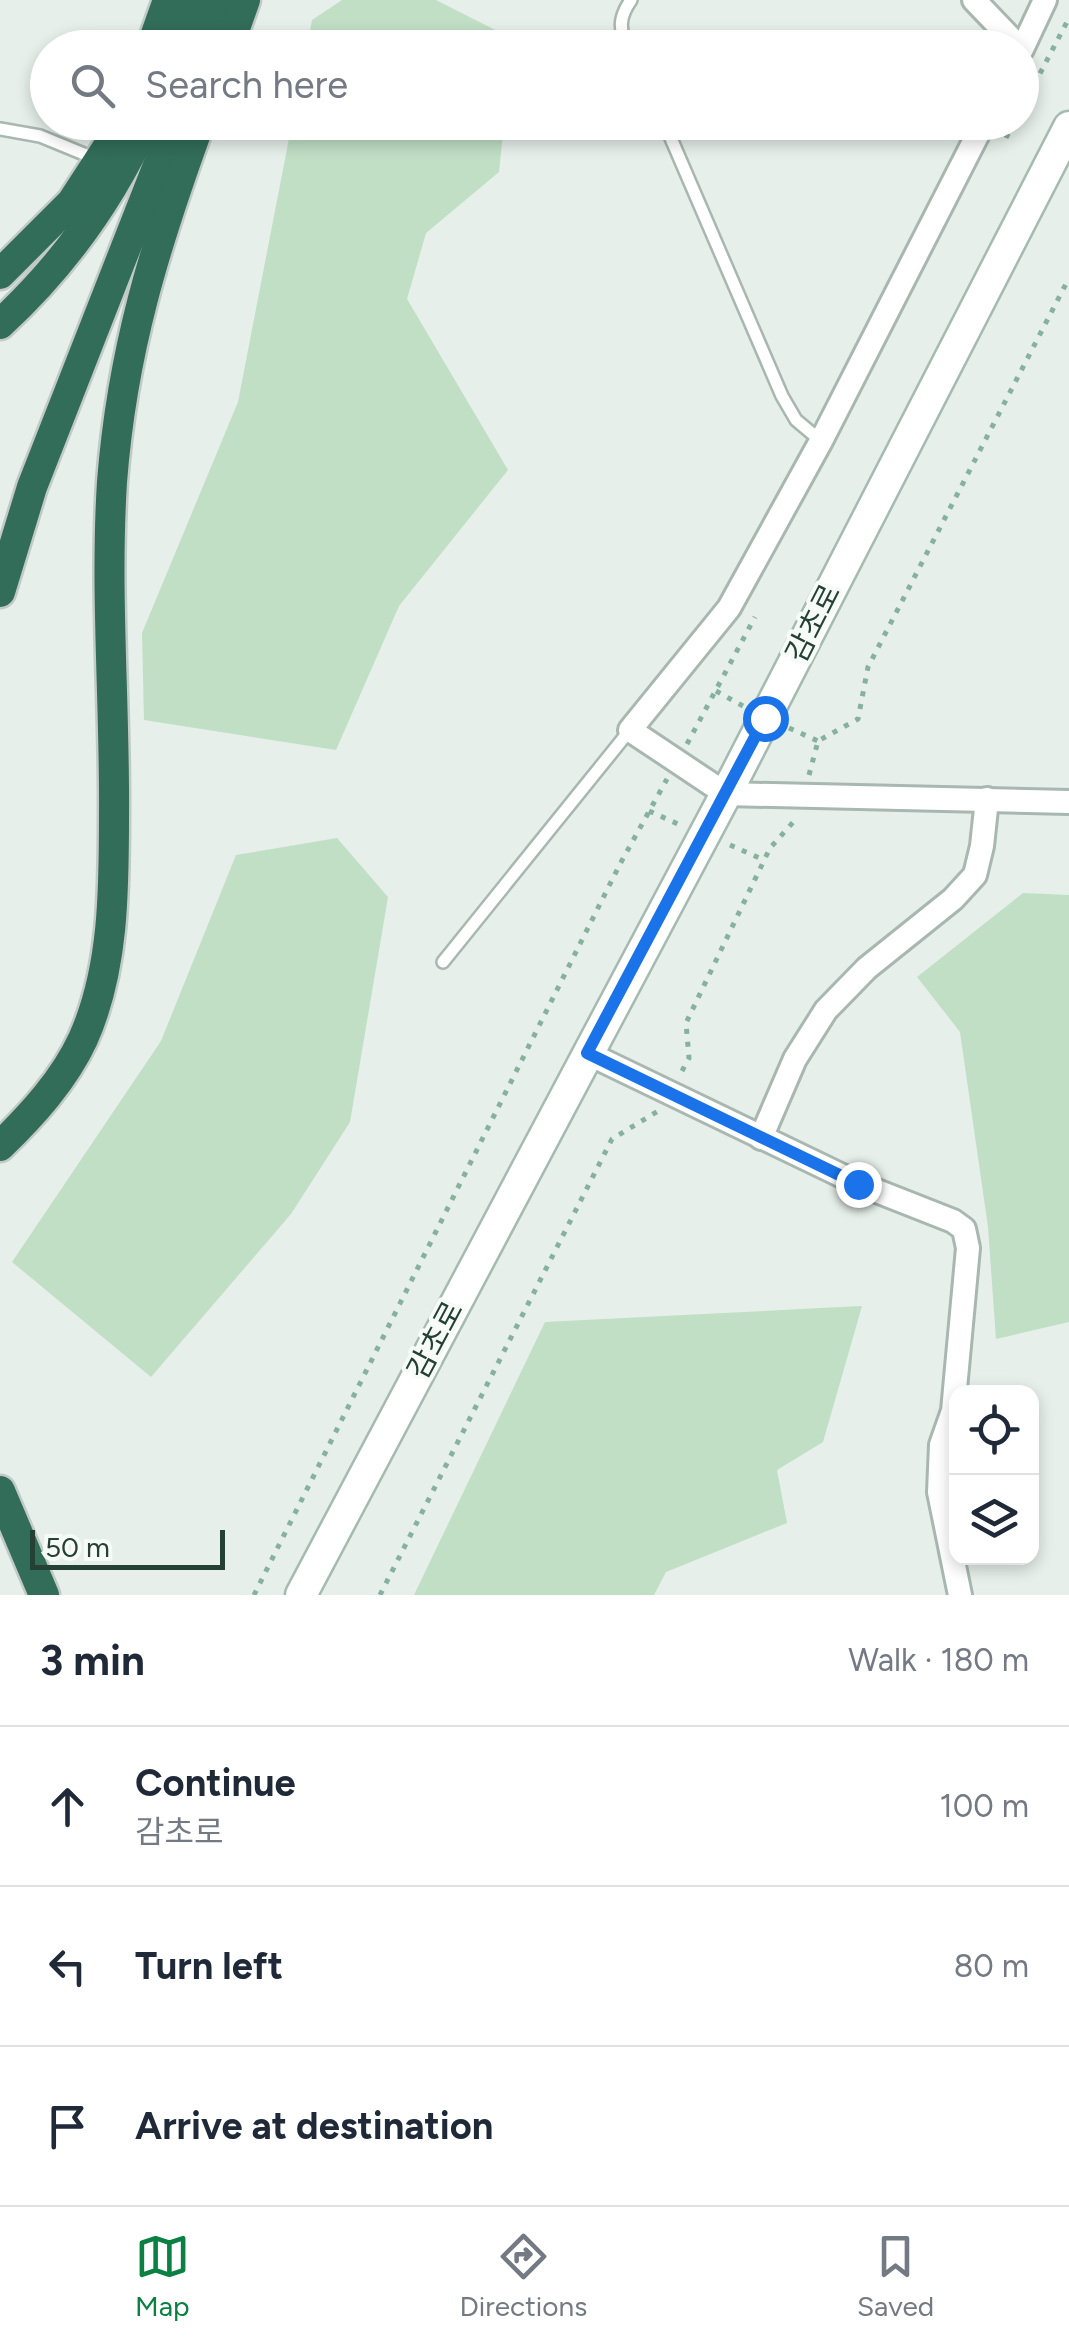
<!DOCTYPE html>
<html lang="en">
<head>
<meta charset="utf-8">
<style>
	body { margin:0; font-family:Figtree,"Noto Sans KR",sans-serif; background:#f6f6f7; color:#1f2937 }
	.controls { position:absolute; right:30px; bottom:30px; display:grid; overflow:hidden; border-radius:20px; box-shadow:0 5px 15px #0003 }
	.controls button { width:90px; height:90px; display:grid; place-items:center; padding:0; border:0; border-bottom:2px solid #e0e1e3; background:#fff; color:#1f2937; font:50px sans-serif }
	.scale { position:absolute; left:30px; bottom:25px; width:195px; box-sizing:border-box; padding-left:10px; border:5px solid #254136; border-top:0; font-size:28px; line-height:35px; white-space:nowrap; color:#254136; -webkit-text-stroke:8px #f7fbf8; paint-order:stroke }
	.stop { position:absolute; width:30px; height:30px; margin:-22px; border:8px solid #1a73e8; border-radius:50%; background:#fff }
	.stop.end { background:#1a73e8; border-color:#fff; box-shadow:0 2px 10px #0008 }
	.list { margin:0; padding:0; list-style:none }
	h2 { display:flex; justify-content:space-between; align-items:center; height:130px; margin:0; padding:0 40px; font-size:42px }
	h2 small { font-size:32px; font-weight:400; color:#747a83 }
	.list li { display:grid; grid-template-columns:65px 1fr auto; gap:30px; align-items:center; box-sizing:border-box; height:160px; padding:0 40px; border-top:2px solid #e0e1e3 }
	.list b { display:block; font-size:38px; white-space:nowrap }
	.list p { margin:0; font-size:32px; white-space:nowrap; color:#747a83 }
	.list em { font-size:32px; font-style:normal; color:#747a83 }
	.icon { flex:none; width:55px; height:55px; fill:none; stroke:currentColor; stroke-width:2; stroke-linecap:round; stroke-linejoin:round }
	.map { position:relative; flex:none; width:1069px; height:1595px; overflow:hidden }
	.search { position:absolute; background:#fff; box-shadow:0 5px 15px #0003; left:30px; right:30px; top:30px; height:110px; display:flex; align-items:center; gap:25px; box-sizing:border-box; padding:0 35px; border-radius:55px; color:#747a83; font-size:38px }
	.sheet { height:610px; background:#fff }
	nav { display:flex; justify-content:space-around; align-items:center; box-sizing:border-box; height:140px; border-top:2px solid #e0e1e3; background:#fff; font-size:28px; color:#747a83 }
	nav a { display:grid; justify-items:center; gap:5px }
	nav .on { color:#0b8043 }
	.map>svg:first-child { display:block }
</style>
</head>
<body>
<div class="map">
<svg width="1069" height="1595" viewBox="0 0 1069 1595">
	<rect width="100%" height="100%" fill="#e6efea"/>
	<g fill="#c0dfc5">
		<polygon points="342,0 436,0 513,39 512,47 307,47 312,20"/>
		<polygon points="292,123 504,123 499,172 426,233 407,299 508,470 399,606 336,750 144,720 142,633 238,402"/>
		<polygon points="337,838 388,897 350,1122 291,1214 151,1377 12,1262 161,1041 236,855"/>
		<polygon points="1023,893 1069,895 1069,1322 996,1339 988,1227 960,1032 917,977"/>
		<polygon points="862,1306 823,1442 777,1470 787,1523 666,1572 654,1595 414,1595 545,1322"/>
	</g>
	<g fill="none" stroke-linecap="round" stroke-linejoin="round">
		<defs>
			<g id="lane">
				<path d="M629,48C618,30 619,17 631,0"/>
				<polyline points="664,122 782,396 796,420 821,441"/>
				<polyline points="0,129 40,136 96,159"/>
				<polyline points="443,962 630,730"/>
			</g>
			<g id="street">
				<polyline points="974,0 1020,48"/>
				<polyline points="1022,49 1045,0"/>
				<polyline points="984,122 821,441 729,608 630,730 726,794 1069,802"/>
				<polyline points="587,1053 859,1184 953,1221 964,1229 968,1248 953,1411 941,1445 939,1492 960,1595"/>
				<polyline points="761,1138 795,1059 826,1010 867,968 953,899 975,875 982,846 987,799"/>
			</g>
			<polyline id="secondary" points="301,1595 726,794 1069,127"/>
			<g id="highway">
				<polyline points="151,48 168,0"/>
				<polyline points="178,48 197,0"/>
				<polyline points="205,48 224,0"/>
				<polyline points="228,48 245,0"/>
				<polyline points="0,274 72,202 124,122"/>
				<path d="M0,324C62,267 111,199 146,122"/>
				<polyline points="0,592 32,487 175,122"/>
				<path d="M0,1146C32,1115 64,1080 83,1039C114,970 114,890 114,815C115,704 105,593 112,482C122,351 155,245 200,122"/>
				<polyline points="0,1491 44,1595"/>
			</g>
		</defs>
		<use href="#lane" stroke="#a8b7b0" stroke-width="16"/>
		<use href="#street" stroke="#a8b7b0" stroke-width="28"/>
		<use href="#secondary" stroke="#a5bab0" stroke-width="35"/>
		<use href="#highway" stroke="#c2cac7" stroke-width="35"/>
		<g stroke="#87b19f" stroke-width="5" stroke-dasharray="5 8" stroke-linecap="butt">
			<polyline points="1022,108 1069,18"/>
			<polyline points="1006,138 1014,122"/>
			<polyline points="716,691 743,706"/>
			<polyline points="789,728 818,741"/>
			<polyline points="687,744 755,617"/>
			<polyline points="809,775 818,741 858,719 868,667 1069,278"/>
			<polyline points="649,811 678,824"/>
			<polyline points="730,845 764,860"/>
			<polyline points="682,1071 689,1058 686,1023 770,848 796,819"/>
			<polyline points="254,1595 620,864 667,779"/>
			<polyline points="380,1595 612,1139 658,1111"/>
		</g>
		<use href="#lane" stroke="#fff" stroke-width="11"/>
		<use href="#street" stroke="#fff" stroke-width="22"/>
		<use href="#secondary" stroke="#fff" stroke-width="30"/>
		<use href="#highway" stroke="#316d59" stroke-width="30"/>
	</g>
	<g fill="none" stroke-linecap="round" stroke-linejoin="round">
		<polyline stroke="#1a73e8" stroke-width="12" points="765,718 587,1053 858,1184"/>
	</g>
	<g text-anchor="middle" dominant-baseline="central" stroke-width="8" stroke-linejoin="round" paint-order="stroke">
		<g font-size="30" fill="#254136" stroke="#f7fbf8">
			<text transform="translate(813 623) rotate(-63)">감초로</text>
			<text transform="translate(435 1340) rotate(-62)">감초로</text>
		</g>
	</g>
</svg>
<div class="controls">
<button><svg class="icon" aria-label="locate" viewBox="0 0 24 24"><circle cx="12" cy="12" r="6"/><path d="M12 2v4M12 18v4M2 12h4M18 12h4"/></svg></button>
<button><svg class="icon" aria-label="layers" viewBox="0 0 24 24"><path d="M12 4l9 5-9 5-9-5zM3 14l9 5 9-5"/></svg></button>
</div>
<div class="scale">50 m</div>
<div class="stop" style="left:765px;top:718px"></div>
<div class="stop end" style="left:858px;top:1184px"></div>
<div class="search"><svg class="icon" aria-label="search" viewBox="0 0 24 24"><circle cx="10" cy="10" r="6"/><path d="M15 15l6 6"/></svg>Search here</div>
</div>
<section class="sheet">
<h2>3 min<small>Walk · 180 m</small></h2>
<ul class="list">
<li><svg class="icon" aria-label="ahead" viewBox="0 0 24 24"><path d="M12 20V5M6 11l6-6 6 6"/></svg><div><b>Continue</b><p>감초로</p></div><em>100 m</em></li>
<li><svg class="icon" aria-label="left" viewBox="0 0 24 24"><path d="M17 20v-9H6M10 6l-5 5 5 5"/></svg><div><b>Turn left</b></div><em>80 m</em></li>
<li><svg class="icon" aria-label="arrive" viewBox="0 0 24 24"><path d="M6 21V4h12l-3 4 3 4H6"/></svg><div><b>Arrive at destination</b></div></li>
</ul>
</section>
<nav>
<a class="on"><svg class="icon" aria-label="map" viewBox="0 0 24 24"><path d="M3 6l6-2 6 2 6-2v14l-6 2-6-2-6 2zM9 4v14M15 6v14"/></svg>Map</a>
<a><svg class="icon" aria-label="directions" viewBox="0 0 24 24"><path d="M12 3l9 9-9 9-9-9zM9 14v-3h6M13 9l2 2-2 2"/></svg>Directions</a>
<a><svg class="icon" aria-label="saved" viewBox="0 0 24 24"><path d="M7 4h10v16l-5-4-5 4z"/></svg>Saved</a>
</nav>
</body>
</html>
